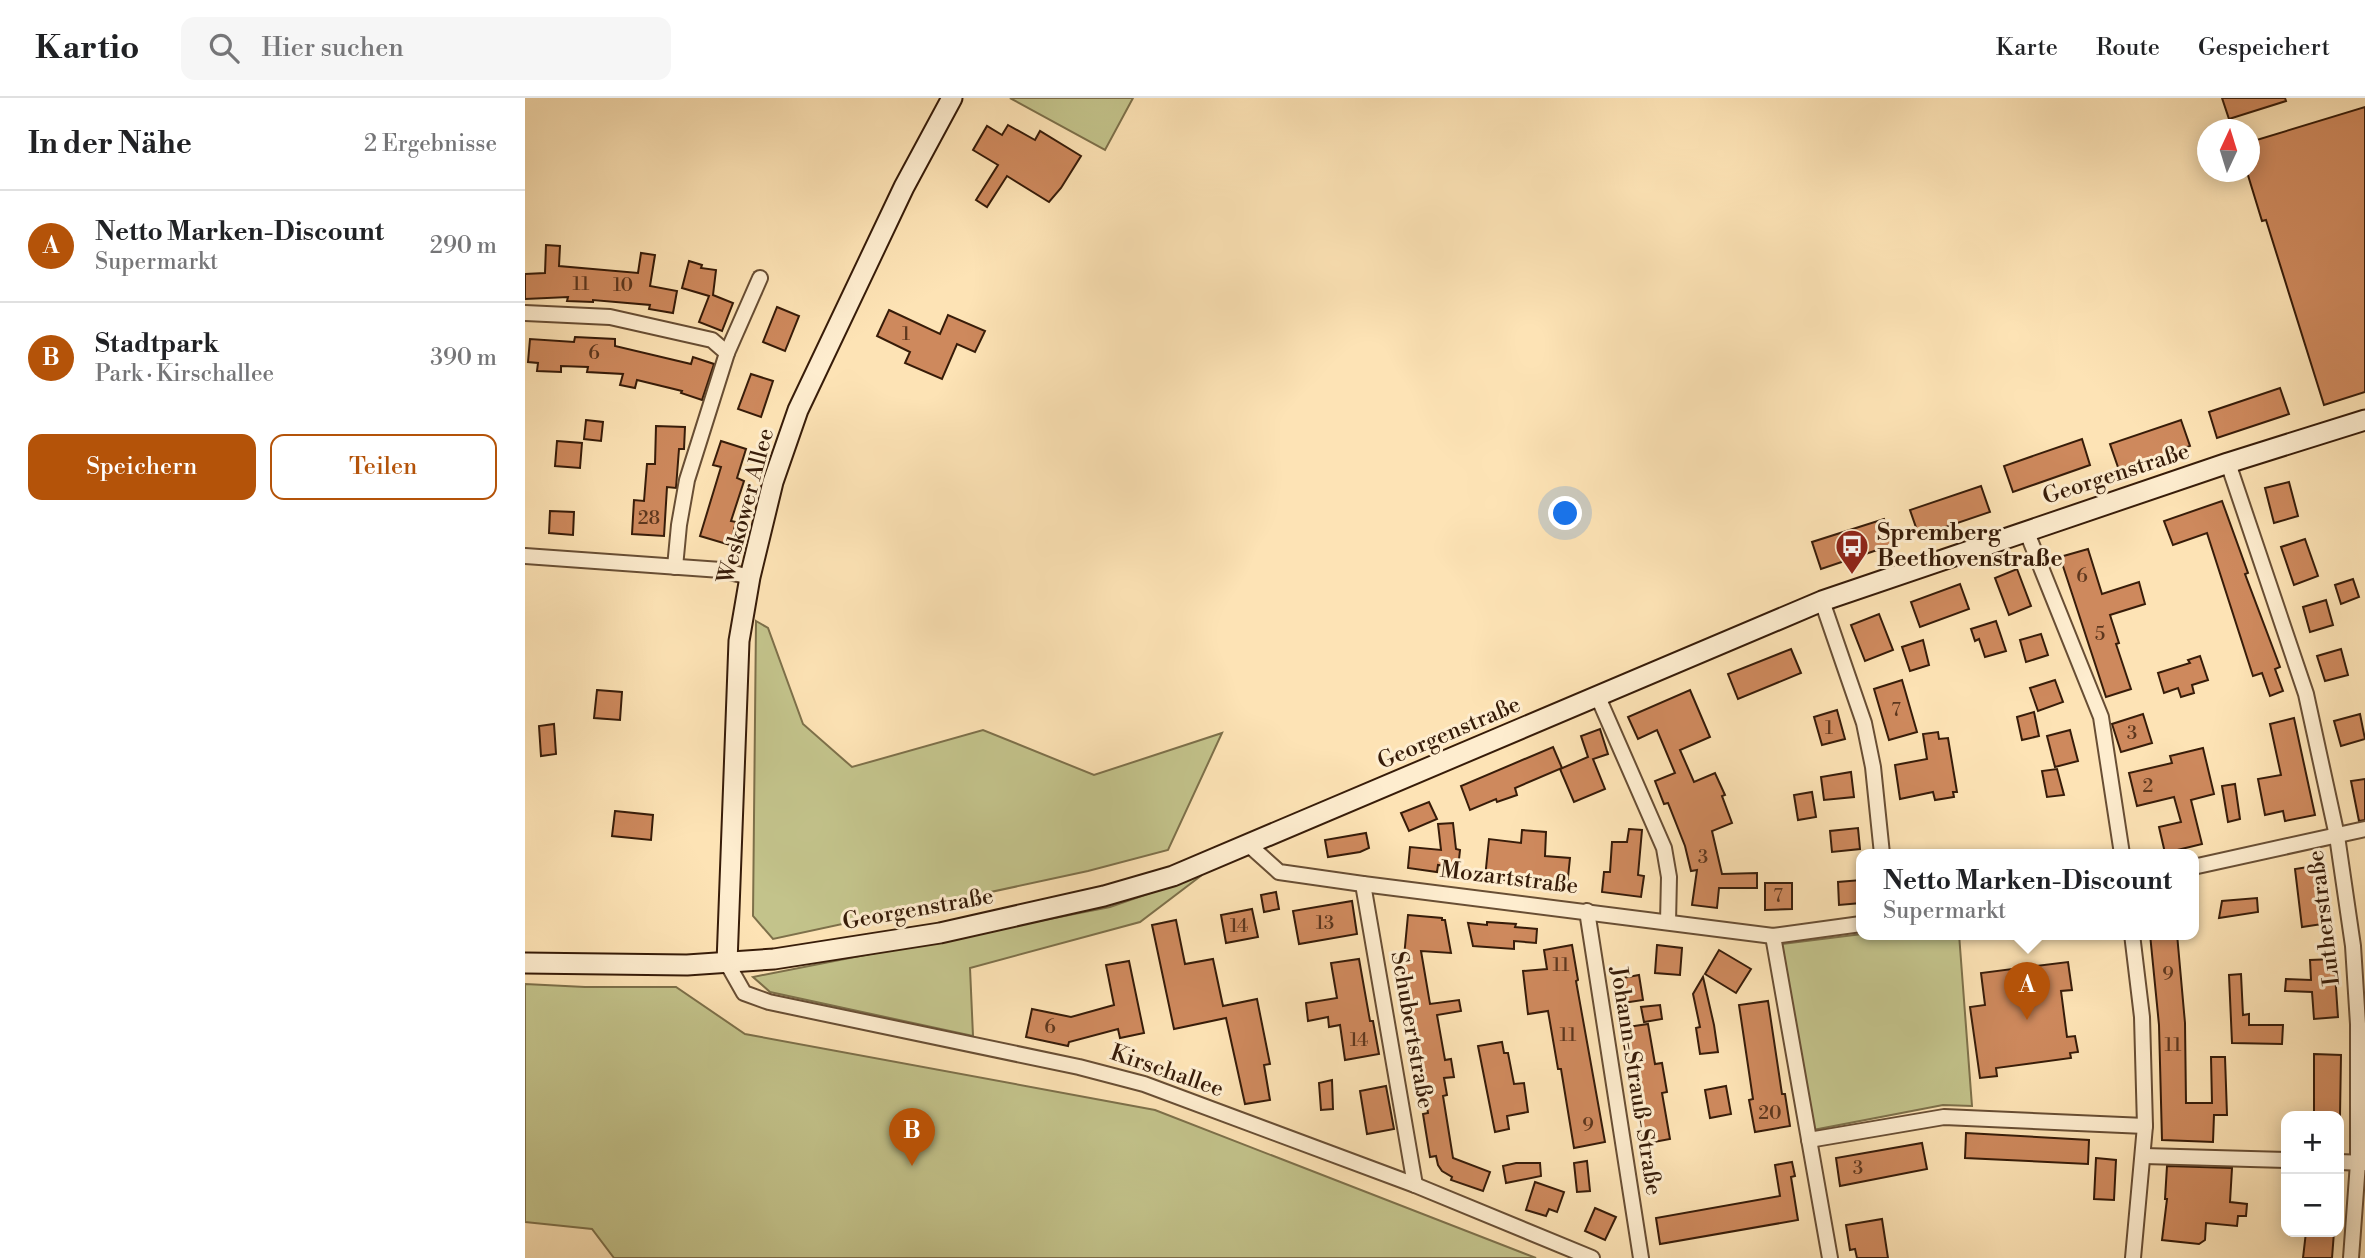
<!DOCTYPE html>
<html lang="de">
<head>
<meta charset="utf-8">
<style>
	body { margin:0; font-family:"Libre Bodoni",serif; background:#f6f6f6; color:#202124 }
	.controls { position:absolute; right:21px; bottom:21px; display:grid; overflow:hidden; border-radius:14px; box-shadow:0 4px 18px #0003 }
	.controls button { width:63px; height:63px; display:grid; place-items:center; padding:0; border:0; border-bottom:2px solid #e0e0e0; background:#fff; color:#202124; font:35px sans-serif }
	.compass { position:absolute; left:1672px; top:21px; width:63px; height:63px; border-radius:50%; background:#fff; box-shadow:0 4px 18px #0003; rotate:4deg }
	.you { position:absolute; left:1041px; top:416px; width:24px; height:24px; margin:-18px; border:5px solid #fff; border-radius:50%; background:#1a73e8; box-shadow:0 0 0 10px #1a73e833 }
	.badge { display:grid; place-items:center; width:46px; height:46px; border-radius:50%; background:#b45309; color:#fff; font-size:23px; font-weight:700 }
	.pin { position:absolute; translate:-50% -58px; filter:drop-shadow(0 2px 4px #0008) }
	.pin::after { content:''; position:absolute; top:37px; width:24px; height:21px; background:inherit; clip-path:polygon(0 0,100% 0,50% 100%) }
	.popup { position:absolute; left:1331px; top:751px; width:343px; height:91px; box-sizing:border-box; display:grid; place-content:center; border-radius:14px; background:#fff; filter:drop-shadow(0 2px 5px #0005); font-size:23px; white-space:nowrap; color:#757577 }
	.popup b { font-size:26px; color:#202124 }
	.popup::after { content:''; position:absolute; left:50%; top:100%; margin-left:-14px; border:14px solid transparent; border-top-color:#fff }
	.list { margin:0; padding:0; list-style:none }
	h2 { display:flex; justify-content:space-between; align-items:center; height:91px; margin:0; padding:0 28px; font-size:30px }
	h2 small { font-size:23px; font-weight:400; color:#757577 }
	.list li { display:grid; grid-template-columns:46px 1fr auto; gap:21px; align-items:center; box-sizing:border-box; height:112px; padding:0 28px; border-top:2px solid #e0e0e0 }
	.list b { display:block; font-size:26px; white-space:nowrap }
	.list p { margin:0; font-size:23px; white-space:nowrap; color:#757577 }
	.list em { font-size:23px; font-style:normal; color:#757577 }
	.actions { display:flex; gap:14px; padding:21px 28px }
	.actions a { flex:1; padding:16px 0; border:2px solid #b45309; border-radius:14px; text-align:center; font-size:24px; color:#b45309 }
	.actions .main { background:#b45309; color:#fff }
	.icon { flex:none; width:38px; height:38px; fill:none; stroke:currentColor; stroke-width:2; stroke-linecap:round; stroke-linejoin:round }
	.map { position:relative; flex:none; width:1840px; height:1160px; overflow:hidden }
	header { display:flex; align-items:center; gap:42px; box-sizing:border-box; height:98px; padding:0 35px; background:#fff; border-bottom:2px solid #e0e0e0 }
	header strong { font-size:33px }
	nav { display:flex; gap:38px; margin-inline-start:auto; font-size:24px }
	.search { width:490px; height:63px; background:#f6f6f6; display:flex; align-items:center; gap:18px; box-sizing:border-box; padding:0 24px; border-radius:14px; color:#757577; font-size:26px }
	main { display:flex }
	aside { flex:1; background:#fff }
	.map>svg:first-child { display:block }
</style>
</head>
<body>
<header>
<strong>Kartio</strong>
<div class="search"><svg class="icon" aria-label="search" viewBox="0 0 24 24"><circle cx="10" cy="10" r="6"/><path d="M15 15l6 6"/></svg>Hier suchen</div>
<nav><a>Karte</a><a>Route</a><a>Gespeichert</a></nav>
</header>
<main>
<aside>
<h2>In der Nähe<small>2 Ergebnisse</small></h2>
<ul class="list">
<li><span class="badge">A</span><div><b>Netto Marken-Discount</b><p>Supermarkt</p></div><em>290 m</em></li>
<li><span class="badge">B</span><div><b>Stadtpark</b><p>Park · Kirschallee</p></div><em>390 m</em></li>
</ul>
<div class="actions"><a class="main">Speichern</a><a>Teilen</a></div>
</aside>
<div class="map">
<svg width="1840" height="1160" viewBox="0 0 1840 1160">
	<rect width="100%" height="100%" fill="#fde3b5"/>
	<filter id="stains"><feTurbulence type="fractalNoise" baseFrequency=".00286" numOctaves="4"/><feColorMatrix values="0 0 0 0 .2 0 0 0 0 .09 0 0 0 0 .02 0 0 0 .5 -.17"/></filter>
	<radialGradient id="worn" r=".72"><stop offset=".6" stop-color="#630" stop-opacity="0"/><stop offset="1" stop-color="#630" stop-opacity=".3"/></radialGradient>
	<g fill="#c3c38b" stroke="#7d704a" stroke-width="2">
		<polygon points="485,0 608,0 580,52"/>
		<polygon points="231,523 243,530 278,626 327,669 458,632 569,677 697,635 643,752 563,773 248,841 228,818"/>
		<polygon points="677,777 615,824 445,870 448,938 245,894 228,879 585,809"/>
		<polygon points="1337,836 1434,836 1447,1008 1418,1007 1288,1032 1257,846"/>
		<polygon points="0,886 60,889 151,889 220,936 630,1012 1011,1160 89,1160 67,1131 0,1124"/>
	</g>
	<g fill="#ce895d" stroke="#371c09" stroke-width="2">
		<polygon points="1697,0 1760,0 1761,3 1704,21"/>
		<polygon points="1840,9 1840,294 1799,307 1741,122 1737,123 1722,74 1725,74 1725,44"/>
		<polygon points="483,27 510,42 515,33 556,58 536,90 524,104 482,78 462,109 451,102 473,67 448,52 462,28 477,37"/>
		<polygon points="21,147 35,148 34,168 113,175 116,155 130,157 125,188 152,193 148,215 124,211 125,207 68,202 68,204 42,203 43,199 0,201 0,176 20,175"/>
		<polygon points="164,163 177,167 176,170 191,172 188,197 208,205 197,233 174,224 184,198 157,190"/>
		<polygon points="252,209 274,218 260,253 238,244"/>
		<polygon points="364,212 415,236 423,217 460,233 450,254 432,246 417,281 380,265 385,254 352,238"/>
		<polygon points="50,239 90,241 90,248 166,266 168,259 189,266 177,302 156,295 157,293 112,282 110,290 95,287 98,276 62,274 63,269 36,268 36,274 12,273 13,265 3,264 5,241 49,244"/>
		<polygon points="226,276 248,283 236,319 213,311"/>
		<polygon points="1755,290 1764,316 1692,340 1684,314"/>
		<polygon points="61,322 78,324 76,343 59,341"/>
		<polygon points="1656,322 1665,348 1594,372 1585,346"/>
		<polygon points="131,328 160,329 159,351 154,351 151,390 142,389 139,438 107,436 109,402 119,403 122,366 130,366"/>
		<polygon points="1557,341 1565,367 1488,394 1479,368"/>
		<polygon points="32,343 57,345 55,370 30,368"/>
		<polygon points="196,343 221,351 212,380 219,383 206,423 211,424 205,447 175,438 196,369 188,367"/>
		<polygon points="1764,384 1773,418 1749,425 1740,390"/>
		<polygon points="1456,388 1465,414 1394,438 1385,412"/>
		<polygon points="1697,403 1723,475 1720,476 1755,569 1750,571 1758,593 1745,598 1737,575 1728,578 1682,435 1648,447 1639,423"/>
		<polygon points="25,413 49,414 48,437 24,435"/>
		<polygon points="1359,421 1367,447 1296,471 1287,444"/>
		<polygon points="1780,441 1793,478 1769,487 1756,449"/>
		<polygon points="1563,451 1577,496 1614,484 1620,506 1585,517 1594,545 1591,546 1606,591 1581,599 1535,459"/>
		<polygon points="1492,471 1506,508 1484,517 1470,480"/>
		<polygon points="1828,481 1834,499 1816,506 1810,487"/>
		<polygon points="1435,486 1444,511 1395,529 1386,504"/>
		<polygon points="1801,502 1808,527 1785,534 1778,509"/>
		<polygon points="1354,516 1368,552 1340,563 1326,527"/>
		<polygon points="1471,523 1481,553 1460,559 1454,541 1450,543 1446,531"/>
		<polygon points="1516,536 1523,557 1501,564 1495,542"/>
		<polygon points="1398,542 1404,567 1385,573 1377,549"/>
		<polygon points="1266,551 1276,575 1213,601 1203,576"/>
		<polygon points="1816,551 1823,577 1800,583 1792,558"/>
		<polygon points="1675,558 1683,582 1667,587 1669,595 1656,599 1653,590 1639,595 1633,575 1665,565 1663,562"/>
		<polygon points="1377,582 1392,634 1364,642 1349,591"/>
		<polygon points="1530,582 1538,604 1513,613 1505,590"/>
		<polygon points="72,592 97,594 95,622 69,620"/>
		<polygon points="1165,592 1185,639 1155,652 1169,684 1190,675 1200,697 1197,698 1207,725 1187,733 1197,776 1232,775 1232,790 1194,790 1192,810 1167,807 1172,772 1166,773 1160,748 1143,705 1139,706 1130,683 1150,675 1132,632 1113,641 1103,619"/>
		<polygon points="1312,612 1320,641 1297,647 1289,619"/>
		<polygon points="1509,614 1514,638 1497,642 1492,619"/>
		<polygon points="1618,616 1627,645 1596,654 1587,626"/>
		<polygon points="1835,616 1840,641 1816,648 1809,623"/>
		<polygon points="1769,620 1790,717 1760,723 1758,713 1740,717 1733,681 1756,677 1745,626"/>
		<polygon points="29,626 31,656 16,658 14,628"/>
		<polygon points="1075,631 1083,656 1068,661 1080,691 1049,704 1035,671 1063,659 1056,638"/>
		<polygon points="1545,632 1553,663 1530,669 1522,638"/>
		<polygon points="1413,634 1414,641 1423,640 1432,694 1428,694 1429,699 1410,702 1408,694 1375,701 1370,667 1402,661 1398,636"/>
		<polygon points="1028,649 1037,670 990,690 992,697 972,704 971,701 945,712 936,688"/>
		<polygon points="1678,650 1689,696 1666,702 1677,746 1640,755 1634,729 1656,724 1649,699 1612,708 1604,675 1647,665 1645,658"/>
		<polygon points="1532,671 1539,697 1522,699 1517,673"/>
		<polygon points="1326,674 1329,699 1299,702 1296,679"/>
		<polygon points="1840,681 1840,722 1834,723 1826,683"/>
		<polygon points="1710,686 1715,721 1703,724 1697,688"/>
		<polygon points="1287,694 1291,719 1273,722 1269,697"/>
		<polygon points="904,704 912,721 884,733 876,715"/>
		<polygon points="90,713 128,717 126,742 87,738"/>
		<polygon points="928,725 931,751 935,752 933,770 913,767 912,774 883,770 885,749 916,752 913,726"/>
		<polygon points="1333,730 1335,751 1307,754 1305,733"/>
		<polygon points="1104,731 1117,732 1113,777 1119,778 1116,799 1077,794 1079,774 1085,774 1087,744 1102,744"/>
		<polygon points="997,732 1021,734 1020,758 1045,760 1042,789 960,780 964,741 996,745"/>
		<polygon points="841,735 844,750 835,754 803,759 800,742"/>
		<polygon points="1796,767 1804,825 1777,829 1770,771"/>
		<polygon points="1336,782 1336,805 1314,807 1313,784"/>
		<polygon points="1240,785 1267,785 1267,811 1240,812"/>
		<polygon points="751,794 754,811 739,814 736,797"/>
		<polygon points="1732,800 1733,814 1694,820 1697,803"/>
		<polygon points="827,803 832,836 774,846 768,813"/>
		<polygon points="727,811 733,839 701,845 696,817"/>
		<polygon points="883,817 917,820 917,822 920,822 926,855 896,853 905,906 934,902 936,913 912,917 920,962 926,961 929,979 919,980 922,997 918,998 928,1060 965,1074 958,1093 926,1082 927,1079 917,1073 913,1067 911,1058 905,1059 898,1016 903,1015 899,989 891,990 889,977 895,976 883,907 877,908 869,861 879,859"/>
		<polygon points="651,822 660,866 688,861 698,908 732,901 745,966 739,967 745,1002 720,1006 701,920 649,931 627,827"/>
		<polygon points="962,824 991,826 990,829 1012,831 1011,845 989,843 989,851 948,848 943,825 962,827"/>
		<polygon points="1625,836 1652,836 1660,925 1661,1005 1687,1005 1686,959 1700,959 1702,1017 1689,1017 1688,1044 1637,1042 1634,927"/>
		<polygon points="1047,847 1053,882 1051,883 1080,1044 1049,1050 1036,971 1033,971 1023,913 1003,916 998,873 1022,871 1019,852"/>
		<polygon points="1132,847 1157,850 1155,877 1130,875"/>
		<polygon points="1194,852 1226,871 1211,895 1180,876"/>
		<polygon points="834,861 845,923 848,923 854,956 820,962 815,927 804,929 803,919 783,923 781,905 812,900 806,865"/>
		<polygon points="1809,861 1813,919 1789,921 1787,894 1760,893 1761,881 1786,882 1785,862"/>
		<polygon points="604,863 619,935 595,940 593,931 544,944 543,948 501,939 507,911 546,919 589,907 581,867"/>
		<polygon points="1543,864 1547,892 1536,893 1542,939 1550,938 1553,954 1545,955 1546,960 1471,970 1472,978 1455,980 1445,909 1460,907 1456,875"/>
		<polygon points="1716,876 1718,917 1724,916 1724,927 1758,927 1757,946 1707,945 1704,877"/>
		<polygon points="1114,877 1118,902 1091,906 1087,882"/>
		<polygon points="1178,879 1189,927 1193,954 1175,956 1171,930 1175,929 1168,896"/>
		<polygon points="1243,903 1257,996 1260,996 1265,1028 1230,1034 1224,1002 1228,1001 1214,907"/>
		<polygon points="1135,907 1137,921 1119,924 1116,909"/>
		<polygon points="1123,926 1130,966 1137,965 1142,994 1137,995 1145,1041 1118,1046 1096,930"/>
		<polygon points="977,944 979,955 983,955 989,986 999,985 1003,1014 982,1018 984,1031 970,1034 953,948"/>
		<polygon points="1789,956 1816,957 1815,1018 1789,1018"/>
		<polygon points="807,982 808,1011 796,1012 794,985"/>
		<polygon points="861,988 869,1031 842,1036 835,993"/>
		<polygon points="1201,988 1206,1016 1185,1020 1180,992"/>
		<polygon points="1441,1035 1564,1042 1563,1066 1440,1060"/>
		<polygon points="1397,1045 1402,1071 1315,1088 1311,1060"/>
		<polygon points="1571,1060 1591,1062 1589,1102 1569,1101"/>
		<polygon points="1062,1063 1065,1093 1052,1094 1049,1065"/>
		<polygon points="1267,1064 1270,1078 1266,1079 1273,1122 1135,1146 1131,1120 1255,1098 1250,1067"/>
		<polygon points="991,1065 1015,1065 1016,1078 981,1085 978,1068"/>
		<polygon points="1642,1068 1707,1070 1705,1104 1722,1106 1721,1118 1713,1118 1712,1128 1681,1125 1680,1142 1674,1146 1637,1142 1642,1101 1640,1101"/>
		<polygon points="1010,1084 1039,1094 1032,1114 1024,1111 1021,1118 1001,1112"/>
		<polygon points="1070,1110 1091,1119 1080,1142 1060,1133"/>
		<polygon points="1357,1121 1363,1160 1332,1160 1330,1151 1325,1152 1321,1127"/>
		<polygon points="1781,1134 1809,1134 1807,1160 1778,1160"/>
	</g>
	<g fill="none" stroke-linecap="round" stroke-linejoin="round">
		<defs>
			<g id="minor">
				<polyline points="0,215 85,219 187,242 202,255 162,382 154,427 150,469"/>
				<polyline points="202,255 235,180"/>
				<polyline points="1703,365 1781,596 1812,738 1828,848 1833,926 1833,1065 1826,1160"/>
				<polyline points="1501,432 1576,619 1597,756"/>
				<polyline points="0,458 196,472 225,479"/>
				<polyline points="1297,503 1339,625 1348,669 1357,756"/>
				<polyline points="1073,599 1139,750 1144,779 1143,824"/>
				<polyline points="724,747 754,774 838,786 1248,838 1336,826"/>
				<polyline points="1668,769 1840,731"/>
				<polyline points="838,786 890,1087"/>
				<polyline points="1062,813 1116,1160"/>
				<polyline points="1607,836 1617,919 1620,1028 1608,1160"/>
				<polyline points="1248,838 1305,1160"/>
				<polyline points="202,865 219,895 244,904 554,969 619,986 890,1087 1067,1160"/>
				<polyline points="1284,1042 1419,1019 1620,1028"/>
				<polyline points="1619,1058 1761,1062"/>
				<polyline points="1814,1064 1840,1065"/>
			</g>
			<g id="secondary">
				<polyline points="0,865 162,867 249,861 415,835 579,798 648,778 1297,503 1703,365 1840,322"/>
				<polyline points="202,865 214,543 225,479 248,384 273,312 379,89 427,0"/>
			</g>
		</defs>
		<use href="#minor" stroke="#684e34" stroke-width="18"/>
		<use href="#secondary" stroke="#371c09" stroke-width="23"/>
		<use href="#minor" stroke="#feedcf" stroke-width="14"/>
		<use href="#secondary" stroke="#feedcf" stroke-width="19"/>
	</g>
	<defs>
		<symbol id="bus-pin" viewBox="-11 -11 22 30"><path d="M0 17L-7.5 6A9.5 9.5 0 1 1 7.5 6Z" fill="#8f2418" stroke="#feedcf"/><path d="M-5-6H5V4H4V6H2V4H-2V6H-4V4H-5ZM-3.5-4V0h7V-4ZM-3.5 1.2v1.5H-2V1.2ZM2 1.2v1.5H3.5V1.2Z" fill="#fff"/></symbol>
	</defs>
	<g fill-rule="evenodd">
		<use href="#bus-pin" x="1308" y="429" width="38" height="52"/>
	</g>
	<g text-anchor="middle" dominant-baseline="central" stroke-width="6" stroke-linejoin="round" paint-order="stroke">
		<g font-size="19" fill="#5d371e">
			<text x="56" y="186">11</text>
			<text x="98" y="187">10</text>
			<text x="381" y="236">1</text>
			<text x="69" y="255">6</text>
			<text x="124" y="420">28</text>
			<text x="1557" y="478">6</text>
			<text x="1575" y="536">5</text>
			<text x="1371" y="612">7</text>
			<text x="1304" y="630">1</text>
			<text x="1607" y="635">3</text>
			<text x="1623" y="688">2</text>
			<text x="1178" y="759">3</text>
			<text x="1253" y="798">7</text>
			<text x="800" y="825">13</text>
			<text x="714" y="828">14</text>
			<text x="1036" y="867">11</text>
			<text x="1643" y="876">9</text>
			<text x="525" y="929">6</text>
			<text x="1043" y="937">11</text>
			<text x="834" y="942">14</text>
			<text x="1648" y="947">11</text>
			<text x="1245" y="1015">20</text>
			<text x="1063" y="1027">9</text>
			<text x="1333" y="1070">3</text>
		</g>
		<g font-size="23" fill="#371c09" stroke="#feedcf">
			<text transform="translate(1591 376) rotate(-18)">Georgenstraße</text>
			<text transform="translate(221 408) rotate(-75)">Weskower Allee</text>
			<text transform="translate(924 635) rotate(-23)">Georgenstraße</text>
			<text transform="translate(984 780) rotate(7)">Mozartstraße</text>
			<text transform="translate(393 811) rotate(-10)">Georgenstraße</text>
			<text transform="translate(1799 820) rotate(-97)">Lutherstraße</text>
			<text transform="translate(887 932) rotate(80)">Schubertstraße</text>
			<text transform="translate(642 973) rotate(19)">Kirschallee</text>
			<text transform="translate(1111 983) rotate(81)">Johann-Strauß-Straße</text>
		</g>
		<g font-size="23" font-weight="bold" fill="#371c09" stroke="#feedcf" text-anchor="start">
			<text x="1352" y="435">Spremberg<tspan x="1352" dy="26">Beethovenstraße</tspan></text>
		</g>
	</g>
	<rect width="100%" height="100%" filter="url(#stains)"/>
	<rect width="100%" height="100%" fill="url(#worn)"/>
</svg>
<div class="controls">
<button>+</button>
<button>−</button>
</div>
<svg class="compass" viewBox="-18 -18 36 36"><path d="M0-13l5 13h-10z" fill="#e53935"/><path d="M0 13l5-13h-10z" fill="#757577"/></svg>
<div class="you"></div>
<div class="pin badge" style="left:1502px;top:922px">A</div>
<div class="popup"><b>Netto Marken-Discount</b>Supermarkt</div>
<div class="pin badge" style="left:387px;top:1068px">B</div>
</div>
</main>
</body>
</html>
